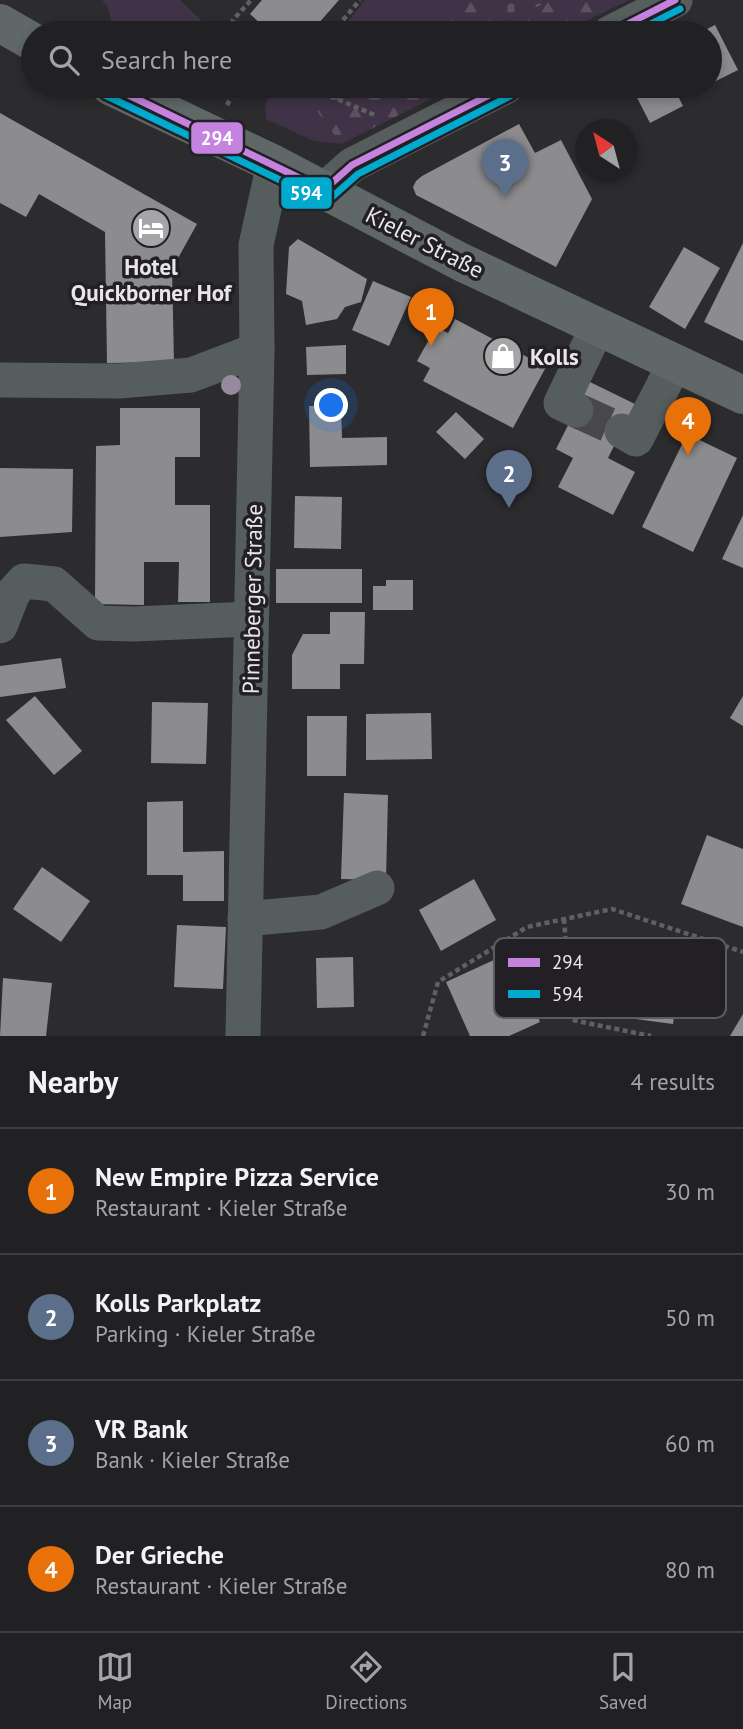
<!DOCTYPE html>
<html lang="en">
<head>
<meta charset="utf-8">
<style>
	body { margin:0; font-family:"PT Sans",sans-serif; background:#2d2d2f; color:#f1f3f6 }
	.compass { position:absolute; left:575px; top:119px; width:63px; height:63px; border-radius:50%; background:#212022; box-shadow:0 4px 10px #0003; rotate:324deg }
	.you { position:absolute; left:332px; top:406px; width:24px; height:24px; margin:-18px; border:5px solid #fff; border-radius:50%; background:#1a73e8; box-shadow:0 0 0 10px #1a73e833 }
	.badge { display:grid; place-items:center; width:46px; height:46px; border-radius:50%; background:#a6a5a7; color:#fff; font-size:23px; font-weight:700 }
	.pin { position:absolute; translate:-50% -58px; filter:drop-shadow(0 2px 4px #0008) }
	.pin::after { content:''; position:absolute; top:37px; width:24px; height:21px; background:inherit; clip-path:polygon(0 0,100% 0,50% 100%) }
	.list { margin:0; padding:0; list-style:none }
	h2 { display:flex; justify-content:space-between; align-items:center; height:91px; margin:0; padding:0 28px; font-size:30px }
	h2 small { font-size:23px; font-weight:400; color:#a2a3a5 }
	.list li { display:grid; grid-template-columns:46px 1fr auto; gap:21px; align-items:center; box-sizing:border-box; height:126px; padding:0 28px; border-top:2px solid #3e3e40 }
	.list b { display:block; font-size:26px; white-space:nowrap }
	.list p { margin:0; font-size:23px; white-space:nowrap; color:#a2a3a5 }
	.list em { font-size:23px; font-style:normal; color:#a2a3a5 }
	.icon { flex:none; width:38px; height:38px; fill:none; stroke:currentColor; stroke-width:2; stroke-linecap:round; stroke-linejoin:round }
	.map { position:relative; flex:none; width:743px; height:1036px; overflow:hidden }
	.search { position:absolute; background:#212022; box-shadow:0 4px 10px #0003; left:21px; right:21px; top:21px; height:77px; display:flex; align-items:center; gap:18px; box-sizing:border-box; padding:0 24px; border-radius:38px; color:#a2a3a5; font-size:26px }
	.sheet { height:595px; background:#212022 }
	nav { display:flex; justify-content:space-around; align-items:center; box-sizing:border-box; height:98px; border-top:2px solid #3e3e40; background:#212022; font-size:19px; color:#a2a3a5 }
	nav a { display:grid; justify-items:center; gap:4px }
	nav .on { color:#a6a5a7 }
	.map>svg:first-child { display:block }
</style>
</head>
<body>
<div class="map">
<svg width="743" height="1036" viewBox="0 0 743 1036">
	<defs>
		<pattern id="forest-firs" width="22" height="20" patternUnits="userSpaceOnUse" patternTransform="scale(1.75)"><rect width="22" height="20" fill="#403347"/><path d="M5 1l3.5 6h-7zM16 11l3.5 6h-7z" fill="#5c5162"/></pattern>
		<pattern id="cemetery-stones" width="16" height="16" patternUnits="userSpaceOnUse" patternTransform="scale(1.75)"><rect width="16" height="16" fill="#403347"/><path d="M2 7V4a2 2 0 0 1 4 0v3zM10 15v-3a2 2 0 0 1 4 0v3z" fill="#5c5162"/></pattern>
	</defs>
	<rect width="100%" height="100%" fill="#2c2b2d"/>
	<g fill="#403347">
		<polygon points="102,0 180,0 212,31 211,33 115,33 107,6"/>
		<polygon points="365,0 453,0 412,33 339,33"/>
		<polygon points="278,86 348,86 317,111 341,144 314,141 266,119 265,104"/>
	</g>
	<g fill="url(#forest-firs)">
		<polygon points="453,0 480,0 505,22 552,0 629,0 562,33 412,33"/>
		<polygon points="348,86 457,86 341,144 317,111"/>
	</g>
	<polygon fill="url(#cemetery-stones)" points="480,0 552,0 505,22"/>
	<g fill="#8c8b8d">
		<polygon points="262,0 339,0 310,33 257,33 263,26 250,14"/>
		<polygon points="715,25 738,70 710,84 710,33 699,33"/>
		<polygon points="631,86 673,86 683,106 650,123"/>
		<polygon points="0,113 197,224 172,269 174,362 107,363 105,232 39,194 26,217 0,203"/>
		<polygon points="519,124 535,153 561,140 592,199 556,267 416,195 413,187 416,181 422,176"/>
		<polygon points="298,239 367,279 361,302 345,307 337,319 306,325 302,301 286,294 289,247"/>
		<polygon points="743,243 743,341 704,322"/>
		<polygon points="684,247 720,268 685,329 649,307"/>
		<polygon points="373,281 411,297 389,346 352,330"/>
		<polygon points="455,319 546,367 513,428 423,381 430,368 417,361 436,327 448,333"/>
		<polygon points="346,345 346,374 307,375 306,347"/>
		<polygon points="590,382 635,404 608,458 635,472 613,515 558,487 573,458 556,449"/>
		<polygon points="341,405 342,438 387,437 387,465 310,467 309,406"/>
		<polygon points="120,408 200,408 200,457 175,457 175,505 210,505 210,602 178,602 179,562 144,562 144,605 95,604 96,446 120,445"/>
		<polygon points="456,412 484,439 465,459 436,432"/>
		<polygon points="687,434 737,458 693,552 642,527"/>
		<polygon points="0,468 73,469 72,532 0,537"/>
		<polygon points="295,496 342,497 341,549 294,548"/>
		<polygon points="743,515 743,568 722,559"/>
		<rect x="276" y="569" width="86" height="34"/>
		<polygon points="386,580 413,580 413,610 373,610 373,586 386,586"/>
		<polygon points="330,612 365,612 364,664 340,664 340,689 292,689 292,655 303,634 330,634"/>
		<polygon points="61,658 66,688 0,697 0,666"/>
		<polygon points="35,696 82,751 54,775 6,720"/>
		<polygon points="743,696 743,726 730,718"/>
		<polygon points="152,702 208,703 206,764 151,763"/>
		<polygon points="431,713 432,759 366,760 366,714"/>
		<polygon points="307,716 347,716 346,776 307,776"/>
		<polygon points="344,793 388,795 386,880 341,879"/>
		<polygon points="183,801 183,852 224,851 224,901 183,901 183,875 147,875 147,802"/>
		<polygon points="707,835 743,849 743,927 681,904"/>
		<polygon points="42,867 90,901 61,942 13,909"/>
		<polygon points="474,879 496,920 441,951 419,910"/>
		<polygon points="177,925 226,927 223,989 174,987"/>
		<polygon points="607,941 682,950 673,1024 598,1014"/>
		<polygon points="509,953 540,1022 509,1036 470,1036 446,982"/>
		<polygon points="353,957 354,1007 317,1008 316,958"/>
		<polygon points="3,978 52,983 46,1036 0,1036"/>
		<polygon points="743,1014 743,1036 730,1036"/>
	</g>
	<g fill="none" stroke-linecap="round" stroke-linejoin="round">
		<polyline stroke="#484749" stroke-width="35" stroke-dasharray="35 18" stroke-linecap="butt" points="576,410 622,431"/>
		<g stroke="#5e6162" stroke-width="4.5" stroke-dasharray="5 3.5" stroke-linecap="butt">
			<polyline points="233,33 233,20 251,0"/>
			<polyline points="332,33 360,0"/>
			<polyline points="307,86 377,116"/>
			<polyline points="418,92 430,86"/>
			<polyline points="227,105 238,86"/>
			<polyline points="564,919 572,1020 651,1036"/>
			<polyline points="423,1036 438,982 527,927 612,909 743,952"/>
		</g>
		<g stroke="#565e5d" stroke-width="35">
			<polyline points="610,33 675,0"/>
			<polyline points="324,190 352,165 507,86"/>
			<polyline points="0,380 119,381 191,375 257,350"/>
			<polyline points="576,410 561,403 598,326"/>
			<polyline points="622,431 636,439 675,363"/>
			<polyline points="0,626 13,593 24,581 54,584 98,623 133,624 251,619"/>
			<polyline points="245,919 321,912 377,888"/>
			<polyline points="243,1036 257,350 256,245 274,164"/>
		</g>
		<g stroke="#5f6767" stroke-width="38">
			<polyline points="0,23 33,42"/>
			<polyline points="110,86 274,164 461,262 743,395"/>
		</g>
		<defs>
			<g id="bus-1">
				<polyline points="610,33 675,0"/>
				<polyline points="110,86 324,190"/>
				<polyline points="324,190 352,165 507,86"/>
			</g>
			<g id="bus-2">
				<polyline points="633,33 680,9"/>
				<polyline points="105,95 319,199"/>
				<polyline points="331,198 358,174 512,95"/>
			</g>
		</defs>
		<use href="#bus-1" stroke="#222024" stroke-width="12"/>
		<use href="#bus-2" stroke="#222024" stroke-width="12"/>
		<use href="#bus-1" stroke="#c483df" stroke-width="7"/>
		<use href="#bus-2" stroke="#00a9ce" stroke-width="7"/>
	</g>
	<circle fill="#978a9f" cx="231" cy="385" r="10"/>
	<defs>
		<symbol id="hotel-disc" viewBox="-11 -11 22 22"><circle r="9.5" fill="#a6a5a7" stroke="#222024"/><path d="M-6-4.5h1.5V1H6V5H4.5V3h-9V5H-6ZM-4 0a1.8 1.8 0 1 1 3.6 0ZM.5 0V-2.5h3Q6-2.5 6 0Z" fill="#fff"/></symbol>
		<symbol id="shop-disc" viewBox="-11 -11 22 22"><circle r="9.5" fill="#a6a5a7" stroke="#222024"/><path d="M-5-2.5h2.3a2.7 3.5 0 0 1 5.4 0H5L5.5 6h-11ZM-1.5-2.5h3a1.5 2.3 0 0 0-3 0Z" fill="#fff"/></symbol>
	</defs>
	<g fill-rule="evenodd">
		<use href="#hotel-disc" x="129" y="206" width="44" height="44"/>
		<use href="#shop-disc" x="481" y="334" width="44" height="44"/>
	</g>
	<g text-anchor="middle" dominant-baseline="central" stroke-width="7" stroke-linejoin="round" paint-order="stroke">
		<g font-size="23" fill="#e8e6e9" stroke="#222024">
			<text transform="translate(425 242) rotate(27)">Kieler Straße</text>
			<text transform="translate(252 599) rotate(-89)">Pinneberger Straße</text>
		</g>
		<g font-size="23" font-weight="bold" fill="#e8e6e9" stroke="#222024">
			<text x="151" y="266">Hotel<tspan x="151" dy="26">Quickborner Hof</tspan></text>
			<text x="530" y="356" text-anchor="start">Kolls</text>
		</g>
	</g>
	<rect x="494" y="938" width="232" height="80" rx="10" fill="#222024" stroke="#5d5b5f" stroke-width="2"/>
	<rect x="508" y="958" width="32" height="9" fill="#c483df"/>
	<rect x="508" y="990" width="32" height="8" fill="#00a9ce"/>
	<g font-size="19" fill="#e8e6e9">
		<text x="552" y="969">294</text>
		<text x="552" y="1001">594</text>
	</g>
	<g stroke="#222024" stroke-width="2.5">
		<rect x="190" y="121" width="54" height="34" rx="7" fill="#c483df"/>
		<rect x="280" y="176" width="53" height="34" rx="7" fill="#00a9ce"/>
	</g>
	<g font-size="19" text-anchor="middle" font-weight="bold" fill="#fff">
		<text x="217" y="145">294</text>
		<text x="306" y="200">594</text>
	</g>
</svg>
<svg class="compass" viewBox="-18 -18 36 36"><path d="M0-13l5 13h-10z" fill="#e53935"/><path d="M0 13l5-13h-10z" fill="#a2a3a5"/></svg>
<div class="you"></div>
<div class="pin badge" style="left:431px;top:346px;background:#e8710a">1</div>
<div class="pin badge" style="left:509px;top:508px;background:#5c6f8a">2</div>
<div class="pin badge" style="left:505px;top:197px;background:#5c6f8a">3</div>
<div class="pin badge" style="left:688px;top:455px;background:#e8710a">4</div>
<div class="search"><svg class="icon" aria-label="search" viewBox="0 0 24 24"><circle cx="10" cy="10" r="6"/><path d="M15 15l6 6"/></svg>Search here</div>
</div>
<section class="sheet">
<h2>Nearby<small>4 results</small></h2>
<ul class="list">
<li><span class="badge" style="background:#e8710a">1</span><div><b>New Empire Pizza Service</b><p>Restaurant · Kieler Straße</p></div><em>30 m</em></li>
<li><span class="badge" style="background:#5c6f8a">2</span><div><b>Kolls Parkplatz</b><p>Parking · Kieler Straße</p></div><em>50 m</em></li>
<li><span class="badge" style="background:#5c6f8a">3</span><div><b>VR Bank</b><p>Bank · Kieler Straße</p></div><em>60 m</em></li>
<li><span class="badge" style="background:#e8710a">4</span><div><b>Der Grieche</b><p>Restaurant · Kieler Straße</p></div><em>80 m</em></li>
</ul>
</section>
<nav>
<a class="on"><svg class="icon" aria-label="map" viewBox="0 0 24 24"><path d="M3 6l6-2 6 2 6-2v14l-6 2-6-2-6 2zM9 4v14M15 6v14"/></svg>Map</a>
<a><svg class="icon" aria-label="directions" viewBox="0 0 24 24"><path d="M12 3l9 9-9 9-9-9zM9 14v-3h6M13 9l2 2-2 2"/></svg>Directions</a>
<a><svg class="icon" aria-label="saved" viewBox="0 0 24 24"><path d="M7 4h10v16l-5-4-5 4z"/></svg>Saved</a>
</nav>
</body>
</html>
